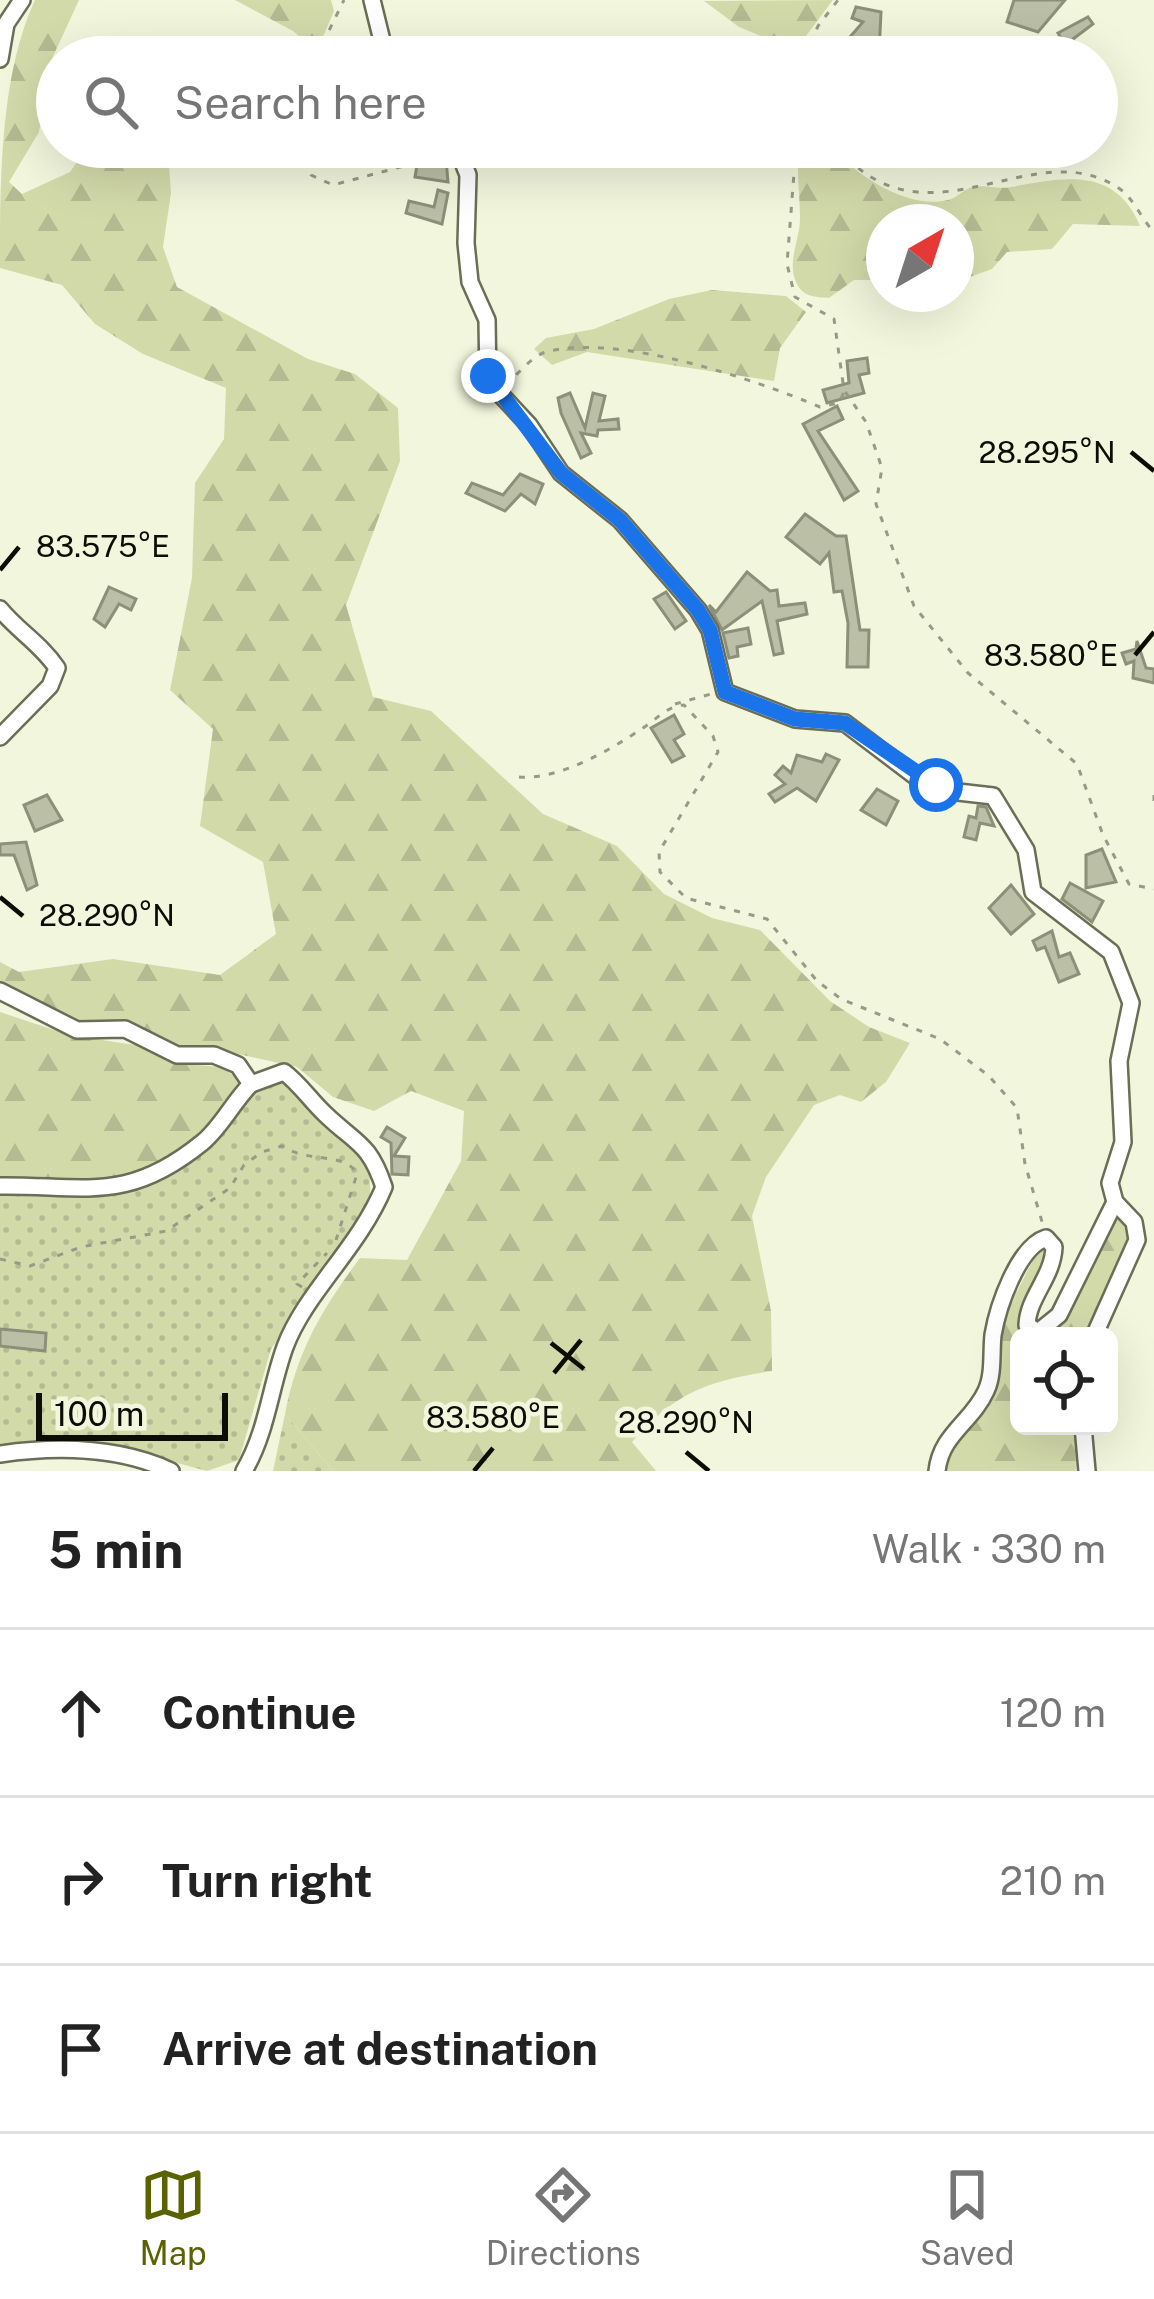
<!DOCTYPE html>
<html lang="en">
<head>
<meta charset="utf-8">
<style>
	body { margin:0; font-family:"Public Sans",sans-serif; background:#f2f2f2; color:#222 }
	.controls { position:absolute; right:36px; bottom:36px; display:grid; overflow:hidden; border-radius:18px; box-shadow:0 12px 48px #0002 }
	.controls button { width:108px; height:108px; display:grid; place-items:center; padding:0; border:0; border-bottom:3px solid #e0e0e0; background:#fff; color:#222; font:60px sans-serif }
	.compass { position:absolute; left:866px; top:204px; width:108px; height:108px; border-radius:50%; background:#fff; box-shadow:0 12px 48px #0002; rotate:39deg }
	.scale { position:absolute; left:36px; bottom:30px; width:192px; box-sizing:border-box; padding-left:12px; border:6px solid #0c0d05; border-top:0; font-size:33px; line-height:42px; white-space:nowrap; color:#0c0d05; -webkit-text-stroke:9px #f2f6dc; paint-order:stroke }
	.stop { position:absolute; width:36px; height:36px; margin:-27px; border:9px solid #1a73e8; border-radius:50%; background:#fff }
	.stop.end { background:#1a73e8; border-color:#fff; box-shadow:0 3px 12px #0008 }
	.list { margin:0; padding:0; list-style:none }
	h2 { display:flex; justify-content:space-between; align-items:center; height:156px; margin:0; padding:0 48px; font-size:51px }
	h2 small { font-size:39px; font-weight:400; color:#767676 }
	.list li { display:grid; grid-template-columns:78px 1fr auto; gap:36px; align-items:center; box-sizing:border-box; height:168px; padding:0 48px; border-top:3px solid #e0e0e0 }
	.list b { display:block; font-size:45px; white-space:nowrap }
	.list em { font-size:39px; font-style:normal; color:#767676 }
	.icon { flex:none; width:66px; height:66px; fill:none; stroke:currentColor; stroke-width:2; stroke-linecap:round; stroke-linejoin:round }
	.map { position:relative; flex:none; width:1154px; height:1471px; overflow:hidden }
	.search { position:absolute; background:#fff; box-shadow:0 12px 48px #0002; left:36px; right:36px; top:36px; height:132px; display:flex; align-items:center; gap:30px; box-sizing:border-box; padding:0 42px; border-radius:66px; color:#767676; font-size:45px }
	.sheet { height:660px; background:#fff }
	nav { display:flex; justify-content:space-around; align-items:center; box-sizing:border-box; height:168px; border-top:3px solid #e0e0e0; background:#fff; font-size:33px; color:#767676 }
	nav a { display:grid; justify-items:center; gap:6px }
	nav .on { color:#5b6200 }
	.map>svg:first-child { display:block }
</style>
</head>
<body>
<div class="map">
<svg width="1154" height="1471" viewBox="0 0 1154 1471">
	<defs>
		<pattern id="grass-dots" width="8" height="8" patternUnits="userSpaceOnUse" patternTransform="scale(3)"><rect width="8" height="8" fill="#d3daaa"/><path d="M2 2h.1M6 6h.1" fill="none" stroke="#b4ba91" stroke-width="1.8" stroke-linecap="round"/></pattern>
		<pattern id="forest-firs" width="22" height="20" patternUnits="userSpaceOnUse" patternTransform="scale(3)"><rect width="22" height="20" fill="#d3daaa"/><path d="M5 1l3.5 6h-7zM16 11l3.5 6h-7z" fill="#b4ba91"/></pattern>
	</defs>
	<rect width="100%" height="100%" fill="#f2f6dc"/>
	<g fill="url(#grass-dots)">
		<polygon points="284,1081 369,1159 371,1207 271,1349 239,1460 207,1471 103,1443 0,1447 0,1190 82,1195 205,1151 246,1099 262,1086"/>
		<polygon points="285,1414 333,1471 273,1471"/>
	</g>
	<g fill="url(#forest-firs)">
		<path d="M35,0H79L50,63L39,132L9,182L22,194L70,172L87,147H163L168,152L171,193L163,247L177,287L308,359L355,374L398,408L400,461L346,605L373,697L431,711L543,814L617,846L664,894L712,918L760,930L830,1001L869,1027L910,1043L886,1082L861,1102L840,1095L814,1105L766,1177L752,1216L771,1311L772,1371C706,1382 677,1391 632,1442L656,1471H333L285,1414C297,1351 322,1309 360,1258L407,1260L461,1161L464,1111L411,1091L374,1111L333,1097L297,1067L197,1045L173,1047L136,1025L84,1022L0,986V962L19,972L113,959L220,975L276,934L263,862L200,826L213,729L170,690L192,578L195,483L224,439L226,388L143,354L95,324L62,285L0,268C0,180 0,75 35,0Z"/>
		<polygon points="235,0 331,0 334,11 317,51 293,31"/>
		<polygon points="833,0 806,36 802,53 739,27 704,1"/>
		<path d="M800,147H832C856,176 909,210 948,200C957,198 964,189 973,187C985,184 999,190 1011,187C1062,178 1115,165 1140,226L1073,224L1052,249L1007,252L992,269L956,282V222H884V280H854L829,298C816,297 802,297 796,282C789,266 795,250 798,234C804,213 794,176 800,147Z"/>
		<polygon points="712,290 786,296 806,312 780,348 774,381 587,352 552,365 534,349 546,338 594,329 669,299"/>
		<path d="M0,1012L69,1035L135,1045L184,1064L221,1067L242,1081C229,1097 219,1120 204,1135C151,1188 69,1186 0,1181Z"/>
		<polygon points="1118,1216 1128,1226 1128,1249 1088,1336 1052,1336"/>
		<polygon points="1038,1250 1049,1251 1024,1330 1030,1336 1019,1336 1019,1426 1075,1426 1076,1471 945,1471 948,1451 991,1398 1000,1365 999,1327"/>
	</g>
	<g fill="#bbbfa6" stroke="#8c9078" stroke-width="3">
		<polygon points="1014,0 1065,0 1038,32 1007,22"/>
		<polygon points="856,7 881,12 879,54 858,48 853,57 836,53 863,22 852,18"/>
		<polygon points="1088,17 1093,24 1073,39 1084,57 1072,57 1058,33"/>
		<polygon points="420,147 445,147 448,182 415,177"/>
		<polygon points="438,190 448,193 442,224 406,213 409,201 434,207"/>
		<polygon points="867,358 869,373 859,375 864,393 827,403 823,390 849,383 847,361"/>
		<polygon points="570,393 585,428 593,393 605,396 599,421 618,419 619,429 598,430 597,436 581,433 591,453 581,458 561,413 558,398"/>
		<polygon points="837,406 843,419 818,431 858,491 844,500 803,424"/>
		<polygon points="520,474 543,484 535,504 521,494 505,511 466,493 472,483 503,495"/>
		<polygon points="805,514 836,536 846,536 860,630 869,630 868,667 847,667 848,623 842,591 834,592 829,553 820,564 786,537"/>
		<polygon points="747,572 770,591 777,590 779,606 805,603 807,614 777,621 783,653 774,655 762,601 722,630 709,605 716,612"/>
		<polygon points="109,587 136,599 131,610 119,604 105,627 94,619"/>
		<polygon points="666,592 686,621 675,629 654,599"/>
		<polygon points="748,628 751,644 737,647 738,656 729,658 723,633"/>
		<polygon points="1137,641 1146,668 1154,669 1154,683 1133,678 1134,661 1126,664 1122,653 1136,649"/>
		<polygon points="674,715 684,734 674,740 684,756 672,762 651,728"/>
		<polygon points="826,754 839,760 816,801 797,788 775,802 769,794 785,784 775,775 783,766 791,773 797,755 822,762"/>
		<polygon points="877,789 898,801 886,825 861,810"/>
		<polygon points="47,795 62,820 35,831 24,805"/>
		<polygon points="978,806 986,807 994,826 980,823 976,840 964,837 969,816 976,818"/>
		<polygon points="26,842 37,885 27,890 14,855 0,855 0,844"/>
		<polygon points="1102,849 1116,882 1086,888 1086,855"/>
		<polygon points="1070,883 1103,901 1092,922 1062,899"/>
		<polygon points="1011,885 1034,914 1011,934 989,908"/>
		<polygon points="1052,931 1059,957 1070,953 1079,974 1059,982 1045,947 1037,950 1033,941"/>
		<polygon points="387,1127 405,1138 394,1156 409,1157 408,1175 392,1174 391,1143 381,1137"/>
		<polygon points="0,1329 46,1333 45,1351 0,1346"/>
	</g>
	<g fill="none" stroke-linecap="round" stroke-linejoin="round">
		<defs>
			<g id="minor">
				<polyline points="372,0 386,57"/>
				<polyline points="0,59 6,24 22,0"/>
				<polyline points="457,147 468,175 466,243 470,282 487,320 488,381 529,425 561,473 620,520 698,610 710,630 725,692 795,719 845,723 915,776 958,792 993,796 1026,850 1033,892 1111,952 1131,1003 1119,1061 1123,1142 1110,1183 1115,1202 1134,1222 1137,1240 1094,1336"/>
				<path d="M0,609C18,631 41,644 57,668L50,686L0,737"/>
				<path d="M0,991L77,1030L125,1029L177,1055H214L238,1065L251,1084C233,1102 222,1126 203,1142C127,1204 86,1185 0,1186"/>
				<polyline points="1083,1426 1087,1471"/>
				<path d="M0,1454C56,1446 119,1447 171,1471"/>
				<path d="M244,1471C267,1432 270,1388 285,1347C305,1293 359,1248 384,1187C369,1142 356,1144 325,1114C310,1100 300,1084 284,1072L251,1084"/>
				<path d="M937,1471C941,1434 972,1422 986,1391C994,1374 991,1353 993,1335C998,1306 1018,1247 1046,1238L1054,1247C1053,1277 1028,1297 1027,1325L1038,1332L1059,1315L1115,1202"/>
			</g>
		</defs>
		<use href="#minor" stroke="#6b6e57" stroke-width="20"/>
		<g stroke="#979a87" stroke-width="3" stroke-dasharray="6 9" stroke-linecap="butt">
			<polyline points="316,57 344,0"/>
			<polyline points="805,57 818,26 838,0"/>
			<polyline points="299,147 311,175 333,185 419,162 450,166"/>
			<polyline points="796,147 787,264 795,297 834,319 844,390 866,422 882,468 876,504 914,606 968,673 1077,764 1103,835 1129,884 1154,889"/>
			<path d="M837,147C927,255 1033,129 1120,189C1134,199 1142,220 1154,232"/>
			<path d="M502,376H515C523,368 533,357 543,353C612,331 754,379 820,407L839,403L844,392"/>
			<polyline points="675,704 711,694"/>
			<path d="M519,777C560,780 610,750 643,728C657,719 667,706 684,705L713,736L718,752L659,852L660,872L686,898L767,919L817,981L841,999L940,1039L989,1076L1017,1108L1025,1164L1043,1225"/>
			<polyline points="1154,795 1154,804"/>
			<path d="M0,1259L30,1266L81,1247L166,1231L230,1188L244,1165L262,1152L282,1146C309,1164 345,1151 357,1174L336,1240"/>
			<polyline points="302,1287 297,1284 327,1253"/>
		</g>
		<use href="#minor" stroke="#fff" stroke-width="15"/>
	</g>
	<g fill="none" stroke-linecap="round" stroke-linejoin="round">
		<polyline stroke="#1a73e8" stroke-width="15" points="488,376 561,473 620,520 698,610 710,630 725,692 795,719 845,723 936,785"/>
	</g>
	<path fill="none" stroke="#0c0d05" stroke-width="4.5" d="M1131,452L1154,471M0,570L19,547M1135,655L1154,632M0,897L23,916M551,1343L584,1369M554,1373L581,1340M686,1452L709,1471M474,1471L493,1448"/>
	<g font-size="30" text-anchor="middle" fill="#0c0d05" stroke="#f2f6dc" stroke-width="9" stroke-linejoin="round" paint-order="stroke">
		<text x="1047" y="463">28.295°N</text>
		<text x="103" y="557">83.575°E</text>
		<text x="1051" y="666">83.580°E</text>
		<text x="107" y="926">28.290°N</text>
		<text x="493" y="1428">83.580°E</text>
		<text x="686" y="1433">28.290°N</text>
	</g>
</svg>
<div class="controls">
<button><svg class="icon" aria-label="locate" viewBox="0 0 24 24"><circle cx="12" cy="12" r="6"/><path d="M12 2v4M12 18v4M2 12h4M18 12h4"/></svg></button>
</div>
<svg class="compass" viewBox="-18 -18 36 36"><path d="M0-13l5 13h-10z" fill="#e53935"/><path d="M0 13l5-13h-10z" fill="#767676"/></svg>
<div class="scale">100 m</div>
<div class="stop" style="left:936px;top:785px"></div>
<div class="stop end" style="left:488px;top:376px"></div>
<div class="search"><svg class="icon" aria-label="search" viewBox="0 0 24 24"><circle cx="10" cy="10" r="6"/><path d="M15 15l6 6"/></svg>Search here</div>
</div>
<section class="sheet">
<h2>5 min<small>Walk · 330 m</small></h2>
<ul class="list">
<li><svg class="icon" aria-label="ahead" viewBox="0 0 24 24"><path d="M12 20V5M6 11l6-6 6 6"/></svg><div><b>Continue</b></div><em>120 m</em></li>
<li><svg class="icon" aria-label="right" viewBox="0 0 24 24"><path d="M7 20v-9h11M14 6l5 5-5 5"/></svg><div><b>Turn right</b></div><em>210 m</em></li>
<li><svg class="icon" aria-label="arrive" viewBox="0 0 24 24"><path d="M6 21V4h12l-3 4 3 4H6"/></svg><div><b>Arrive at destination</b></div></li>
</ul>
</section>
<nav>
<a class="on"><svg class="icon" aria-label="map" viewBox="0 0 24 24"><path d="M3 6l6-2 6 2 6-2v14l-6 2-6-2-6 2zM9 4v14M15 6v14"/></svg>Map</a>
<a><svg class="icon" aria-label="directions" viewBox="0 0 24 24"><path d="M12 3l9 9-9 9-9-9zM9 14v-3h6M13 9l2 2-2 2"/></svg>Directions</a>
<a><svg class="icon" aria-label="saved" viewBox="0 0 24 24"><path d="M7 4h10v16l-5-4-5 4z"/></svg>Saved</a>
</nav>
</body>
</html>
